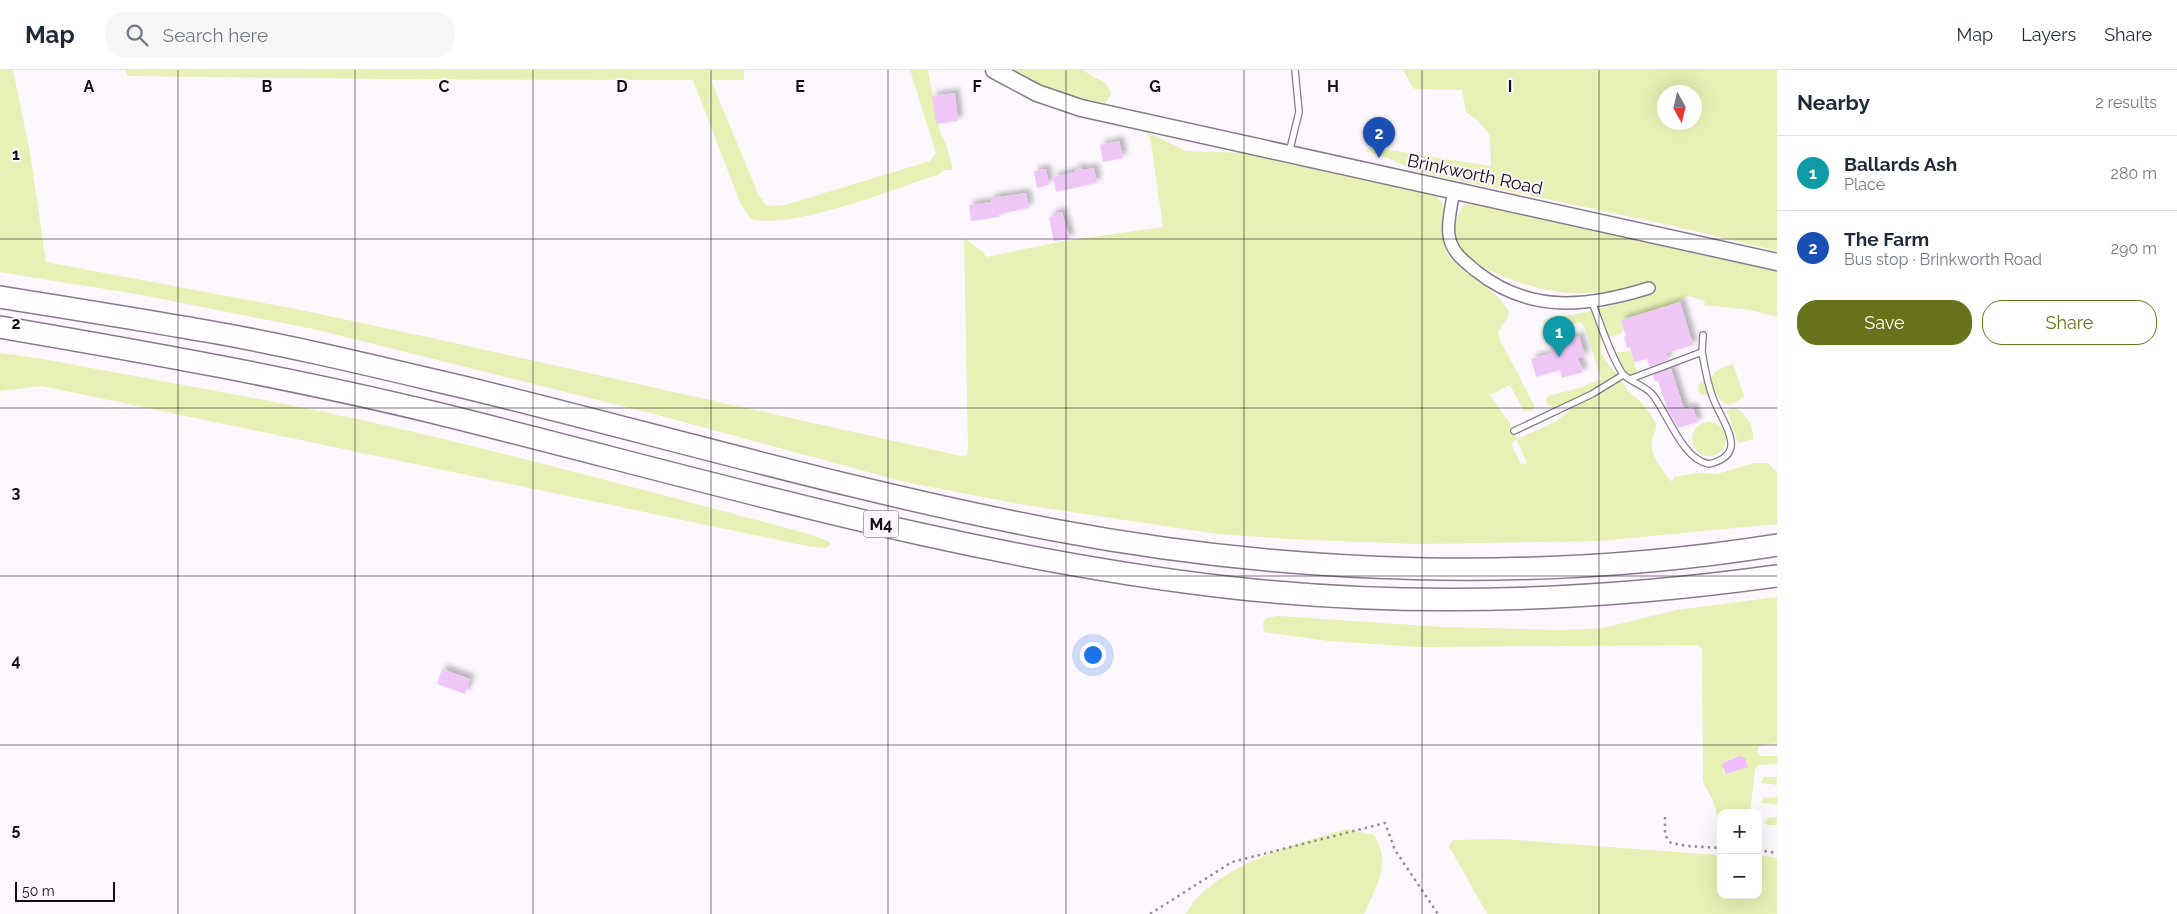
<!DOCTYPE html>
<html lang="en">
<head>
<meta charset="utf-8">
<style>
	body { margin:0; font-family:Raleway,sans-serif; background:#f6f6f7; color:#1f2937 }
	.controls { position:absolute; right:15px; bottom:15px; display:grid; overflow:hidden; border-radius:10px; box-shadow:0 5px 20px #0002 }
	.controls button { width:45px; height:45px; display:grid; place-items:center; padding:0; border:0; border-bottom:1px solid #e0e1e3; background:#fff; color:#1f2937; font:25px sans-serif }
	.compass { position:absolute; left:1657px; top:15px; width:45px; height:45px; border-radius:50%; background:#fff; box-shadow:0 5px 20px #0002; rotate:172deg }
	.scale { position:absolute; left:15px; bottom:12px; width:100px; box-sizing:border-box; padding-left:5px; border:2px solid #140f16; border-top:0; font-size:14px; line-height:18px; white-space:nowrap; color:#140f16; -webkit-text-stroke:4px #fcf6fd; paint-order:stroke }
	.you { position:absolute; left:1092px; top:584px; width:18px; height:18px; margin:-12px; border:4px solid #fff; border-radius:50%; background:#1a73e8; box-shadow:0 0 0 8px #1a73e833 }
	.badge { display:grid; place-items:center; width:32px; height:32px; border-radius:50%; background:#68721b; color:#fff; font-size:16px; font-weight:700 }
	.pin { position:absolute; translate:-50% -41px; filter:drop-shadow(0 1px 2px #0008) }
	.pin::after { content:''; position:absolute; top:26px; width:18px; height:15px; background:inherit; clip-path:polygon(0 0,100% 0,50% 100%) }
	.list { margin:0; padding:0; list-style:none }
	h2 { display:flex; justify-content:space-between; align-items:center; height:65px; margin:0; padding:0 20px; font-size:21px }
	h2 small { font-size:16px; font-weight:400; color:#747a83 }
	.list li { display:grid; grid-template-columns:32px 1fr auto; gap:15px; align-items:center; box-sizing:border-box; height:75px; padding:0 20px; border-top:1px solid #e0e1e3 }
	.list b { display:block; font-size:19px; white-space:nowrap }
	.list p { margin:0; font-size:16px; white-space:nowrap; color:#747a83 }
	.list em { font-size:16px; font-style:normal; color:#747a83 }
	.actions { display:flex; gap:10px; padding:15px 20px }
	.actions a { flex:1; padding:11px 0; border:1px solid #68721b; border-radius:20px; text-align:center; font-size:18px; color:#68721b }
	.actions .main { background:#68721b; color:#fff }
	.icon { flex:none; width:28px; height:28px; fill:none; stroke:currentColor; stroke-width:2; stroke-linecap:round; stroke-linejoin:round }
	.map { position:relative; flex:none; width:1777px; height:844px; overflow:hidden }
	header { display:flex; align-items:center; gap:30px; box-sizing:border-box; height:70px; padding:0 25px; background:#fff; border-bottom:1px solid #e0e1e3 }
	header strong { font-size:24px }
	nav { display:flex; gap:28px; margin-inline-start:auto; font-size:18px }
	.search { width:350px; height:45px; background:#f6f6f7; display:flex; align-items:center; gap:12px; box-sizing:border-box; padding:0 18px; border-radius:20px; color:#747a83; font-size:19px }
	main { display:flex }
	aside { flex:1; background:#fff }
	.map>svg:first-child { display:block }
</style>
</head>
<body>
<header>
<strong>Map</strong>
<div class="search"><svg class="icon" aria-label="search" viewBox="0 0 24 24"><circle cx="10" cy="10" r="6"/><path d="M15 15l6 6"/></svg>Search here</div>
<nav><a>Map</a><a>Layers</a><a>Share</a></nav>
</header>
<main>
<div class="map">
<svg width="1777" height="844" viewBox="0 0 1777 844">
	<defs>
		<filter id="shadow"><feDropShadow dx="4.5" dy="-4.5" stdDeviation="2.5" flood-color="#0004"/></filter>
	</defs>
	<rect width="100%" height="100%" fill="#fcf6fd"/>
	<g fill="#e7f1b5" fill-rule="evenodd">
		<path d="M0,0H13L30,83L46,192L296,239L441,270L961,386L967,385L968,379L964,168L983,182L986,187L1064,171L1163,157L1151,73L1149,66L1145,61L1186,81L1248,83L1431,123C1455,135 1438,162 1447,183C1451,193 1487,216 1497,226C1501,230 1505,236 1509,241L1508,247L1498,262L1500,270L1534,335L1533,340L1527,341L1523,340L1510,315L1490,325L1511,355L1517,369L1555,352L1572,338C1562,337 1549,342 1546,330L1548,326L1579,318L1601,309L1586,261L1582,253H1576L1549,261L1544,257L1543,251C1554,244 1565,247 1577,244C1603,238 1631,231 1655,220L1652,214C1624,220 1597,224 1569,223C1542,222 1476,202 1461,179C1452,164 1455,150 1463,136L1475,133L1777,201V247L1751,240L1704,235L1705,231L1688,226L1624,259L1620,264L1601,270C1598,287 1611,296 1621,309C1624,313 1626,319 1629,322C1636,328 1643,333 1648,341C1663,362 1654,353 1652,372C1650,387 1663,401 1672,412L1674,407L1696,403L1717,404L1754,393H1768L1777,403V454L1599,471L1417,474L1288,469L1218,464L1025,435L905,412L654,344L318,260L142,225L0,202ZM1517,370L1527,393L1521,395L1511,373Z"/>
		<path d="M125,0H744V10H711L758,124L766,136L785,135L930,91L936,83L910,0H928L940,62L946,74L953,100H944L937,105C893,119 793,160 751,149L741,135L693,10L390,9L128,6Z"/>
		<path d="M1010,0H1082L1105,13L1111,23L1106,33C1071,27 1040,18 1010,0Z"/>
		<path d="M1403,0H1777V181L1674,156L1419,102L1388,88L1366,81L1370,77L1491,96L1490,65L1478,51L1466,42L1462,20L1414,19ZM1694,22V52H1664V22Z"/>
		<polygon points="1631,281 1637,303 1636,305 1628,307 1621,300 1617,282"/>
		<path d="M0,283L38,288C159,311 281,331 401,359C538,391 674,428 809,464L830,472V476L825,478L807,476L42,316L0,321Z"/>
		<path d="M1733,294L1744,326C1730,338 1726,337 1716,323L1708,326L1700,324L1698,318L1700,313L1711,309C1714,299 1724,297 1733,294Z"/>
		<path d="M1735,338C1746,343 1754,357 1753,369L1738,373L1727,340Z"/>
		<circle cx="1709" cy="369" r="17"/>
		<path d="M1777,527V673L1759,676L1757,681L1760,686H1777V694L1758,695L1755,700L1750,743H1721V825H1758V785L1777,788V844H1487L1449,776L1453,770L1501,769L1717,785C1716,769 1720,746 1713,731C1710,723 1705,719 1703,710L1702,580L1698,575L1420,577L1328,571L1264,562L1263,553L1266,548L1278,546L1443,557L1564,560L1603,558L1676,540ZM1734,687L1732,703L1726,704L1723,700L1725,692Z"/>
		<polygon points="1764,707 1777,707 1777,715 1761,713"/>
		<polygon points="1777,727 1777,735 1761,733 1763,728"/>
		<polygon points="1777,747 1777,755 1767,755 1764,752 1768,748"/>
		<path d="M1347,759L1374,765C1392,793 1376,817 1364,844H1186C1208,798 1300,772 1347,759Z"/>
	</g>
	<polygon fill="#f0bcfb" points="1739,686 1745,688 1748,697 1726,704 1722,695 1725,692"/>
	<g fill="#eec7f6" filter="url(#shadow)">
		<polygon points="955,23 958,51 936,54 932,26"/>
		<polygon points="1119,71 1123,88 1103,92 1100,75"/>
		<polygon points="1079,97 1083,100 1094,98 1097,113 1056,122 1053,107 1074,102"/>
		<polygon points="1046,99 1049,115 1037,118 1034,101"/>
		<polygon points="1026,123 1029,138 999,144 999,147 971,151 969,135 992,132 991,128"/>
		<polygon points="1062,142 1070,169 1054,171 1049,147 1053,146 1052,144"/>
		<polygon points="1680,232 1693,275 1666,283 1668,290 1650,297 1647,289 1634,292 1630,277 1627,278 1624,267 1626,266 1621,250"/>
		<polygon points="1579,266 1585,286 1578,288 1583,302 1562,308 1560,300 1536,307 1531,289 1552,283 1550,275"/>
		<polygon points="1671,299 1684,339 1693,337 1698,352 1678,358 1668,341 1658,311 1655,312 1653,305"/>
		<polygon points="442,599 470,609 465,624 437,614"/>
	</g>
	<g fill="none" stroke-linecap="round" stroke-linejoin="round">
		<defs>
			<g id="lane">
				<polyline points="1289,83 1299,42 1295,0"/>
				<path d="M1592,232C1601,255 1609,282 1622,303C1629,312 1645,315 1653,325C1668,345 1683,390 1709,394C1751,384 1722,353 1713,328C1707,313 1705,298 1702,282"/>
				<polyline points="1630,309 1702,282 1703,265"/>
				<polyline points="1514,361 1592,324 1623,305"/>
			</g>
			<path id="street" d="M1454,120C1452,134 1447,151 1449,165C1451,182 1464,191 1476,201C1530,244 1588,237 1649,218"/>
			<polyline id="secondary" points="994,0 1037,23 1081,38 1777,192"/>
			<g id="highway">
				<path d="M0,227C69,238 138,249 206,261C292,276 378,297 463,317C660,365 855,422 1054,460C1291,505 1539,513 1777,475"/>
				<path d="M0,257C146,282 292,308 436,343C700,408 963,488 1234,518C1415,538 1597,531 1777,506"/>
			</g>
		</defs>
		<use href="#lane" stroke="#887a8b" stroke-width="8"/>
		<use href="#street" stroke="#887a8b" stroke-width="14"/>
		<use href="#secondary" stroke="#887a8b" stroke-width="19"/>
		<use href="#highway" stroke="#887a8b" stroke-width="24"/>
		<g stroke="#948e95" stroke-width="2.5" stroke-dasharray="2.5 4" stroke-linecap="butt">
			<polyline points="1665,747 1665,765 1671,773 1687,776 1721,778"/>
			<polyline points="1758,780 1777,783"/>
			<polyline points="1150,844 1232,792 1385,753 1395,780 1438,844"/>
		</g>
		<use href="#lane" stroke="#fff" stroke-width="5.5"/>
		<use href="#street" stroke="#fff" stroke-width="11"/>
		<use href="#secondary" stroke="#fff" stroke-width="16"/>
		<use href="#highway" stroke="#fff" stroke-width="21"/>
	</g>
	<path fill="none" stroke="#140f16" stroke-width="1" stroke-opacity="0.55" d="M178,0V844M355,0V844M533,0V844M711,0V844M888,0V844M1066,0V844M1244,0V844M1422,0V844M1599,0V844M0,169H1777M0,338H1777M0,506H1777M0,675H1777"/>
	<g text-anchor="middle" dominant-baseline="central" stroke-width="4" stroke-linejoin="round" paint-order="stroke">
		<rect fill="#fcf6fd" stroke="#5a545b" stroke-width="1" x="863.5" y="440.5" width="35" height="27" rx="4"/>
		<g font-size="16" font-weight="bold" fill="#140f16">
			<text x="881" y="454">M4</text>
		</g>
		<g font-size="18" fill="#140f16" stroke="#fcf6fd">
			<text transform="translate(1475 104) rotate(12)">Brinkworth Road</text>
		</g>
	</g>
	<g font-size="16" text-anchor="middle" font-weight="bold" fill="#140f16" stroke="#fcf6fd" stroke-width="4" stroke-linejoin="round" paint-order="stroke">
		<text x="89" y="22">A</text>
		<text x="267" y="22">B</text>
		<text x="444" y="22">C</text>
		<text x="622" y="22">D</text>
		<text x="800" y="22">E</text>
		<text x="977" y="22">F</text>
		<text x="1155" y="22">G</text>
		<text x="1333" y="22">H</text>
		<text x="1510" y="22">I</text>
		<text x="16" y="90">1</text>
		<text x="16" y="259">2</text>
		<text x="16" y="428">3</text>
		<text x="16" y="596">4</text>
		<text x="16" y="765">5</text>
	</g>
</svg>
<div class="controls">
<button>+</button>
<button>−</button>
</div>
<svg class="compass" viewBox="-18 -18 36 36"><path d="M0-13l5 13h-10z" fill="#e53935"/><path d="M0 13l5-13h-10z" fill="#747a83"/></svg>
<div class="scale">50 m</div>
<div class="you"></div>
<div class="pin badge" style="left:1559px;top:287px;background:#0f9aa8">1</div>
<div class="pin badge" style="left:1379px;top:88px;background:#1a4fb4">2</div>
</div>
<aside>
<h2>Nearby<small>2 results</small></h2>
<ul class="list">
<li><span class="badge" style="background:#0f9aa8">1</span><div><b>Ballards Ash</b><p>Place</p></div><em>280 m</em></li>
<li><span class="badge" style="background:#1a4fb4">2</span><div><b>The Farm</b><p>Bus stop · Brinkworth Road</p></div><em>290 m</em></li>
</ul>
<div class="actions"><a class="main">Save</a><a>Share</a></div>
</aside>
</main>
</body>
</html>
